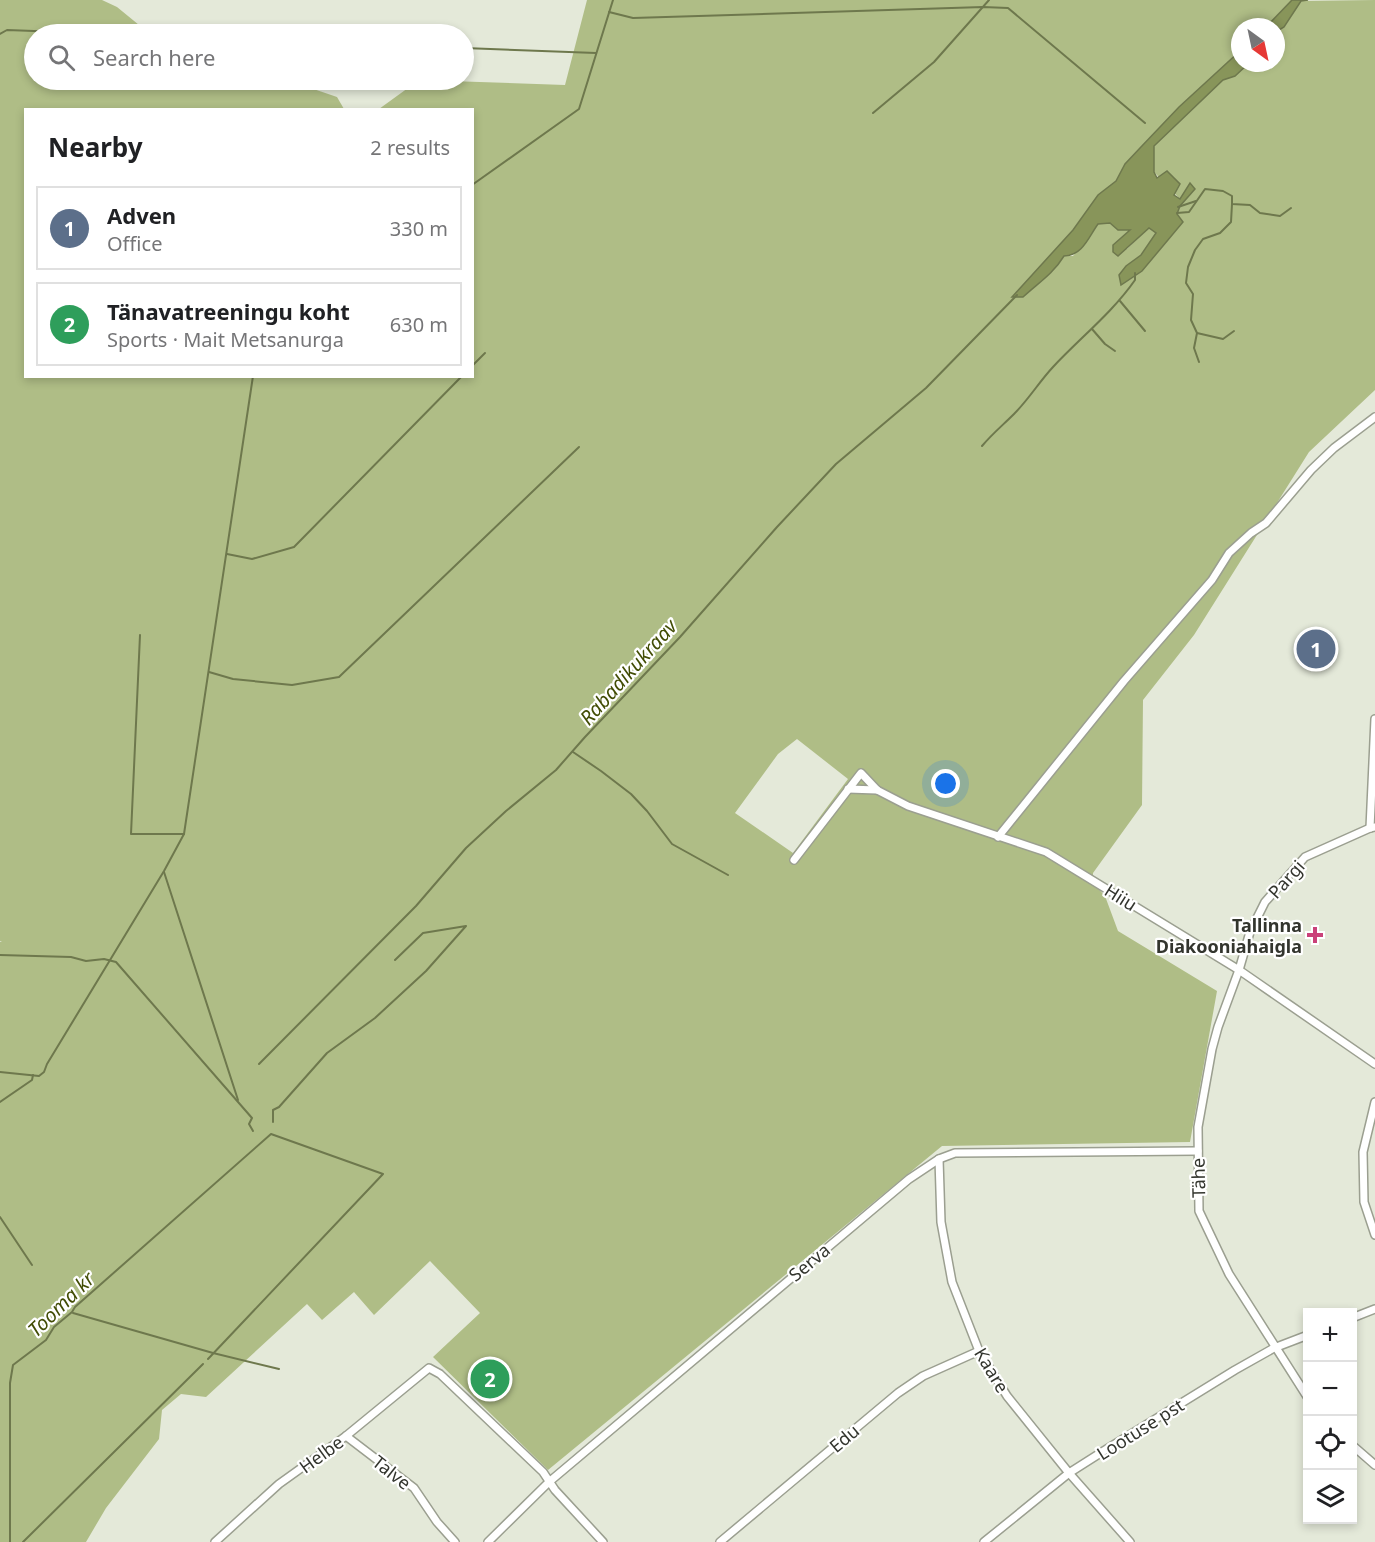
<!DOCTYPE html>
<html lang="en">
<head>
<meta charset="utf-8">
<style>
	body { margin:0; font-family:"Noto Sans",sans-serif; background:#f2f2f2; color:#202124 }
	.controls { position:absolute; right:18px; bottom:18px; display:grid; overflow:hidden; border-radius:0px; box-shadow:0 3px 9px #0003 }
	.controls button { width:54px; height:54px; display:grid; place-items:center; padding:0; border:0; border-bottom:2px solid #e0e0e0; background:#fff; color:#202124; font:30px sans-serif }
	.compass { position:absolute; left:1231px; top:18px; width:54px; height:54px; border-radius:50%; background:#fff; box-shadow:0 3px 9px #0003; rotate:147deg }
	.you { position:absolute; left:946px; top:784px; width:21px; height:21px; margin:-15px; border:4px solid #fff; border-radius:50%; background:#1a73e8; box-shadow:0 0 0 9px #1a73e833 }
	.badge { display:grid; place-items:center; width:39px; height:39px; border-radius:50%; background:#b45309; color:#fff; font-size:20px; font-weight:700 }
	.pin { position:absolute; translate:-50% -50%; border:3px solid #fff; box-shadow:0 2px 6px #0006 }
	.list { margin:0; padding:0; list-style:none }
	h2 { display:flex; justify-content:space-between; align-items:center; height:78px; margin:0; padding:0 24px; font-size:26px }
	h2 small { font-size:20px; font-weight:400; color:#757577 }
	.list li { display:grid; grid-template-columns:39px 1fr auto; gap:18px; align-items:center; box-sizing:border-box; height:84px; margin:0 12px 12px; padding:0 12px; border:2px solid #e0e0e0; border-radius:0px }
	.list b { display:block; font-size:22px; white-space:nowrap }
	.list p { margin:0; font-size:20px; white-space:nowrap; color:#757577 }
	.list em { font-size:20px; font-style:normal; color:#757577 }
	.icon { flex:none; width:33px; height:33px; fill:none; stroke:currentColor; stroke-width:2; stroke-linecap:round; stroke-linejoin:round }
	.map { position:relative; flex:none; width:1375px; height:1542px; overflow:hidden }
	.search { position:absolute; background:#fff; box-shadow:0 3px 9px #0003; left:24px; top:24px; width:450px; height:66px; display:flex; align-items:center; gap:15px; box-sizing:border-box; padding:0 21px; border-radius:33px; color:#757577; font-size:22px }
	.panel { position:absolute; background:#fff; box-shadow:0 3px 9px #0003; left:24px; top:108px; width:450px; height:270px; border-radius:0px }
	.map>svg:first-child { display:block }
</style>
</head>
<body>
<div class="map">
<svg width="1375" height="1542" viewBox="0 0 1375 1542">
	<rect width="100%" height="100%" fill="#e4e9d9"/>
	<path fill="#afbd86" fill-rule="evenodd" d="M0,0H102L117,7L150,34H34V80H262L293,82L337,97L344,109L26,110V376H472V110L379,109L419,80L565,85L587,0H1292L1266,27H1240V51L1179,107L1140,148L1125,164L1116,181L1098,195L1073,230L1013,297H1023C1038,283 1053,274 1064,256H1073L1098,224L1110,223L1131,230L1127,249L1149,227L1157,233L1141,255L1126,266L1121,284L1142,271L1183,222L1177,214L1180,206L1195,189L1180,199L1154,172V146L1223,80L1235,76L1249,63H1276V32L1284,27L1301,1L1375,0V390L1309,452L1194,635L1143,700L1142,805L1093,873V883L1105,896L1118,931L1217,991L1190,1142L942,1146L548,1470L433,1357L480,1313L430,1261L374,1315L354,1292L322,1320L307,1304L206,1397L181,1394L162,1410L159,1439L106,1508L86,1542H0V942L2,941H0ZM797,739L848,779L793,853L735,813L778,754Z"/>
	<g fill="#88955a" stroke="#6e784d" stroke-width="1.5">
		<polygon points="1292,0 1308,0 1301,1 1284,27 1276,32 1276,27 1266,27"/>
		<path d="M1240,51V63H1249L1235,76L1223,80L1154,146V172L1157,178L1167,171L1180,184L1174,195L1180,199L1190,183L1195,189L1180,206L1177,214L1183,222L1142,271L1121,285L1119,275L1126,266L1141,255L1156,233L1149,228L1118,256L1113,252V245L1130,230H1118L1110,223L1098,224C1088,238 1083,255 1064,256C1053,274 1038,283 1023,297H1012L1073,230L1098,195L1116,181L1125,164L1140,148L1179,107Z"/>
	</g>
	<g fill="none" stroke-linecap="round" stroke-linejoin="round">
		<g stroke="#6e784d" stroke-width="2">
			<polyline points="609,12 633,18 983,7 1008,8 1145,123"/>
			<polyline points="0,34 7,30 115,34"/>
			<polyline points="464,48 596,53"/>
			<polyline points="873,113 934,62 989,0"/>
			<polyline points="472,185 579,109 613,0"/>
			<polyline points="1178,207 1196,201"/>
			<polyline points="1177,213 1189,212 1205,189 1223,191 1232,196 1232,204 1250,205 1260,213 1280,216 1291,208"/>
			<polyline points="1120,301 1145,331"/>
			<polyline points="1092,329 1105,344 1115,351"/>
			<polyline points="1197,333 1223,339 1234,331"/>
			<polyline points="1199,362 1194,348 1197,333 1191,320 1193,294 1186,283 1188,267 1195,250 1203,239 1220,233 1231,222 1232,204"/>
			<polyline points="472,366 485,353"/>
			<path d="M982,446C992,434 1003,425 1014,414C1029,399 1039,382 1053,367C1080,338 1112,313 1135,280V273"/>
			<polyline points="227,554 252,559 294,547 462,376"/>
			<polyline points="140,635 131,834 184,834"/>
			<polyline points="209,672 233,679 292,685 339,677 579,447"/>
			<polyline points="573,752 601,771 631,794 647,811 672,844 728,875"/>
			<polyline points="164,872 238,1100"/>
			<polyline points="0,955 71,957 86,961 104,959 116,962 252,1118 249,1124 253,1131"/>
			<polyline points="259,1064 416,906 466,848 506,811 556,770 585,737 680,637 777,527 836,464 926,388 1017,295"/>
			<polyline points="0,1072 39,1076 44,1072 47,1064 164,871 184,834 253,376"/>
			<polyline points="0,1102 32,1080 33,1075"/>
			<polyline points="273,1122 273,1110 279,1107 327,1053 375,1018 426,971 466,926 423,933 395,960"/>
			<polyline points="0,1217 32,1265"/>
			<polyline points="73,1313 213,1353 279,1369"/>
			<polyline points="10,1542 10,1383 13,1365 46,1340 54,1327 72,1312 75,1307 271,1134 383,1174 208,1359"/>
			<polyline points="23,1542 203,1364"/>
		</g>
		<defs>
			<g id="minor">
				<polyline points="848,789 877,790"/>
				<polyline points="1370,828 1375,719"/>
				<polyline points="998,837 1124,681 1212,580 1229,553 1251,533 1266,523 1311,470 1334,448 1375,417"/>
				<polyline points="794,860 861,773 877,790 908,806 1046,852 1239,970 1375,1064"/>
				<polyline points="1375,1102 1363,1152 1364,1202 1375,1235"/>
				<polyline points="939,1159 941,1222 952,1282 979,1351 1007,1396 1069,1473 1130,1542"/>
				<polyline points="1352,1318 1375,1309"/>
				<polyline points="1308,1398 1229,1274 1199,1211 1198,1127 1212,1049 1218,1027 1239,970 1250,932 1265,902 1305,857 1370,828 1375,827"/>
				<polyline points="346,1436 414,1488 437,1522 455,1542"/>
				<polyline points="1352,1445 1375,1465"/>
				<polyline points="215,1542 279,1484 346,1436 429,1368 440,1374 543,1472 555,1490 603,1542"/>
				<polyline points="488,1542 549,1482 909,1179 939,1159 955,1153 1198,1151"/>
				<polyline points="720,1542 898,1393 923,1376 979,1351"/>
				<polyline points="984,1542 1069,1473 1102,1452 1235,1370 1274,1348 1308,1335"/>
			</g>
		</defs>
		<use href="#minor" stroke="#9b9f90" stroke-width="10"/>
		<use href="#minor" stroke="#fff" stroke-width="7"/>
	</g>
	<path fill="#ca4179" stroke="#fff" stroke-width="2" d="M1312 926h6v6h6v6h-6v6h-6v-6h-6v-6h6z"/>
	<g text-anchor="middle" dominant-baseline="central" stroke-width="4.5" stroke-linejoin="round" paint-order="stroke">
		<g font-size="18" fill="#33352e" stroke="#fff">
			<text transform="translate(1286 879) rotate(-48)">Pargi</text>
			<text transform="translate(1121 897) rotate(32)">Hiiu</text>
			<text transform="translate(1198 1178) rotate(-91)">Tähe</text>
			<text transform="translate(809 1262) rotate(-40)">Serva</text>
			<text transform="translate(992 1370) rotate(59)">Kaare</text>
			<text transform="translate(1140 1429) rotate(-32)">Lootuse pst</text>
			<text transform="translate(844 1438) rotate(-40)">Edu</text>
			<text transform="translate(321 1454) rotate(-36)">Helbe</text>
			<text transform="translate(392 1472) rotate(38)">Talve</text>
		</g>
		<g font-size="18" font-weight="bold" fill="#33352e" stroke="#fff" text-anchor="end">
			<text x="1302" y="925">Tallinna<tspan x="1302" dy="21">Diakooniahaigla</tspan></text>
		</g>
		<g font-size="20" font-style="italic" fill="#424d05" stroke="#fff">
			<text transform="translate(628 672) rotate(-48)">Rabadikukraav</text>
			<text transform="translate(61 1304) rotate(-44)">Tooma kr</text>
		</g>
	</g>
</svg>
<div class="controls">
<button>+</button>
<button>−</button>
<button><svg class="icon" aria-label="locate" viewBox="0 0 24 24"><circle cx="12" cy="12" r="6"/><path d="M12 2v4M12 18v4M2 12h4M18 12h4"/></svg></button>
<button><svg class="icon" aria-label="layers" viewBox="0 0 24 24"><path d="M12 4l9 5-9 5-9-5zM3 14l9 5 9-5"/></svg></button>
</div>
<svg class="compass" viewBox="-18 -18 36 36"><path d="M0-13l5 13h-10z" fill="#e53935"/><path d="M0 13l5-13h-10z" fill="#757577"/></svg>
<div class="you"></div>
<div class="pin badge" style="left:1316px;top:649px;background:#5c6f8a">1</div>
<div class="pin badge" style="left:490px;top:1379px;background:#2e9e5b">2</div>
<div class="search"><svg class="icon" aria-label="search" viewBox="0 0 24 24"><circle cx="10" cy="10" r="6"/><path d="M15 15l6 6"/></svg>Search here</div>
<section class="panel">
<h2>Nearby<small>2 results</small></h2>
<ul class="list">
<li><span class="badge" style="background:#5c6f8a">1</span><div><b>Adven</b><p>Office</p></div><em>330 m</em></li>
<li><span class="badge" style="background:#2e9e5b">2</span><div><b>Tänavatreeningu koht</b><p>Sports · Mait Metsanurga</p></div><em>630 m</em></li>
</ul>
</section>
</div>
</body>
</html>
